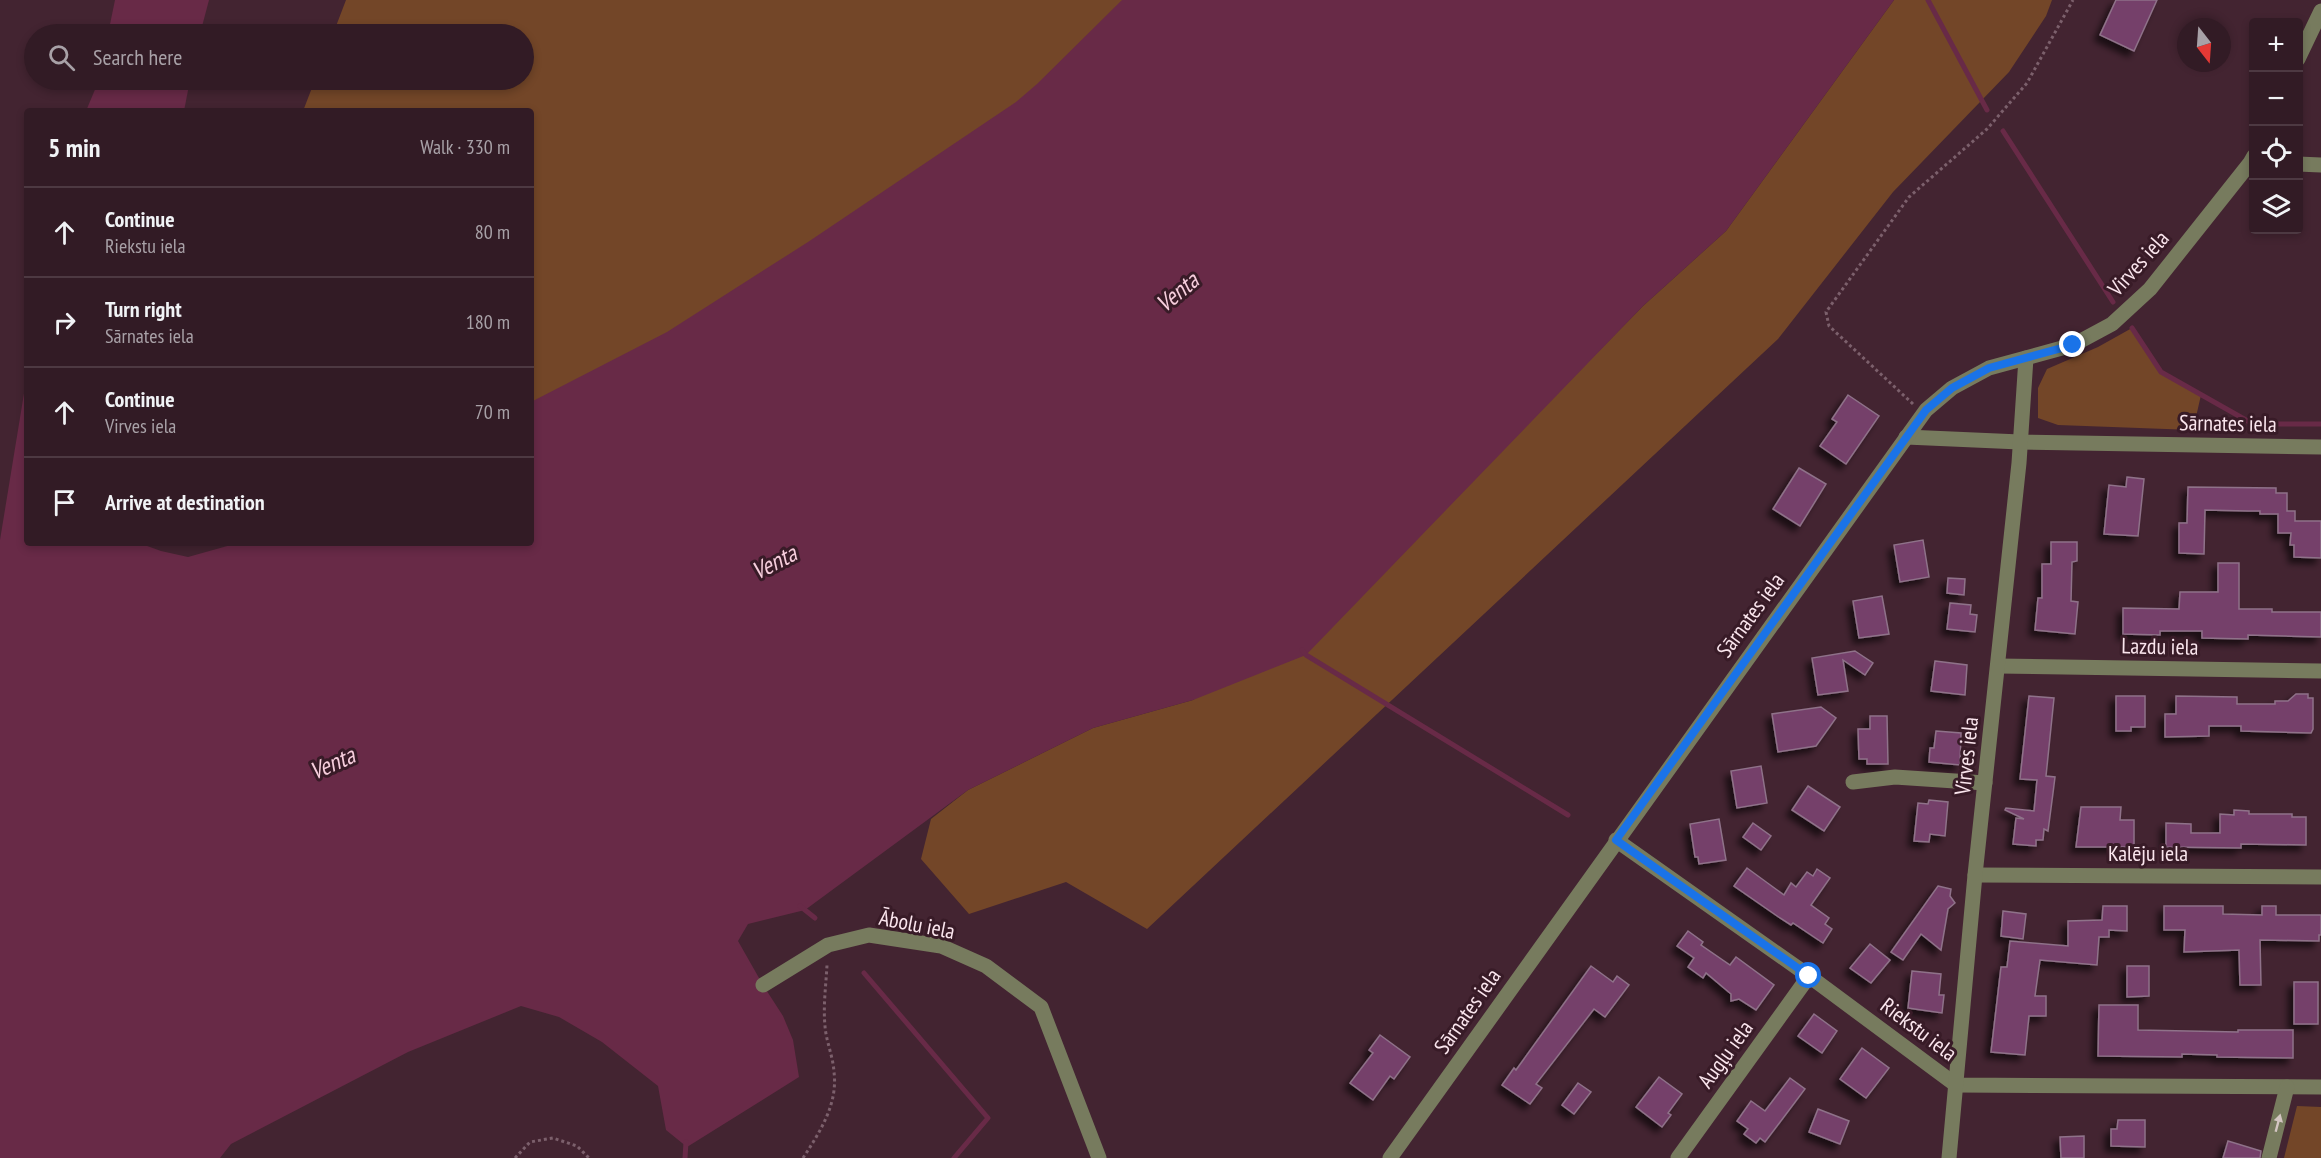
<!DOCTYPE html>
<html lang="en">
<head>
<meta charset="utf-8">
<style>
	body { margin:0; font-family:"PT Sans Narrow",sans-serif; background:#3a242d; color:#f1f3f6 }
	.controls { position:absolute; right:18px; top:18px; display:grid; overflow:hidden; border-radius:6px; box-shadow:0 3px 9px #0003 }
	.controls button { width:54px; height:54px; display:grid; place-items:center; padding:0; border:0; border-bottom:2px solid #4d3942; background:#321b25; color:#f1f3f6; font:30px sans-serif }
	.compass { position:absolute; left:2177px; top:18px; width:54px; height:54px; border-radius:50%; background:#321b25; box-shadow:0 3px 9px #0003; rotate:163deg }
	.stop { position:absolute; width:18px; height:18px; margin:-14px; border:4px solid #1a73e8; border-radius:50%; background:#fff }
	.stop.end { background:#1a73e8; border-color:#fff; box-shadow:0 2px 6px #0008 }
	.list { margin:0; padding:0; list-style:none }
	h2 { display:flex; justify-content:space-between; align-items:center; height:78px; margin:0; padding:0 24px; font-size:26px }
	h2 small { font-size:20px; font-weight:400; color:#a8a1a7 }
	.list li { display:grid; grid-template-columns:39px 1fr auto; gap:18px; align-items:center; box-sizing:border-box; height:90px; padding:0 24px; border-top:2px solid #4d3942 }
	.list b { display:block; font-size:22px; white-space:nowrap }
	.list p { margin:0; font-size:20px; white-space:nowrap; color:#a8a1a7 }
	.list em { font-size:20px; font-style:normal; color:#a8a1a7 }
	.icon { flex:none; width:33px; height:33px; fill:none; stroke:currentColor; stroke-width:2; stroke-linecap:round; stroke-linejoin:round }
	.map { position:relative; flex:none; width:2321px; height:1158px; overflow:hidden }
	.search { position:absolute; background:#321b25; box-shadow:0 3px 9px #0003; left:24px; top:24px; width:510px; height:66px; display:flex; align-items:center; gap:15px; box-sizing:border-box; padding:0 21px; border-radius:33px; color:#a8a1a7; font-size:22px }
	.panel { position:absolute; background:#321b25; box-shadow:0 3px 9px #0003; left:24px; top:108px; width:510px; height:438px; border-radius:6px }
	.map>svg:first-child { display:block }
</style>
</head>
<body>
<div class="map">
<svg width="2321" height="1158" viewBox="0 0 2321 1158">
	<defs>
		<filter id="shadow"><feDropShadow dx="-5.5" dy="5.5" stdDeviation="3" flood-color="#0009"/></filter>
	</defs>
	<rect width="100%" height="100%" fill="#432431"/>
	<g fill="#734628">
		<polygon points="346,0 1395,0 240,731 227,543 531,543 531,111 303,111 315,80 524,80 524,34 333,34"/>
		<polygon points="1894,0 2052,0 2046,16 2009,72 1893,192 1778,339 1147,929 1066,882 969,914 921,859 931,819 968,790 1093,728 1193,700 1485,467 1643,306 1726,231"/>
		<polygon points="2132,328 2161,372 2201,395 2193,430 2058,425 2038,418 2038,388 2047,369 2098,347"/>
		<polygon points="2297,1106 2321,1107 2321,1158 2284,1158"/>
	</g>
	<g fill="#682a47">
		<polygon points="115,0 209,0 200,34 108,34"/>
		<polygon points="1122,0 1894,0 1726,231 1643,306 1306,655 1193,700 1093,728 968,790 805,910 748,924 738,941 763,985 783,1016 793,1040 799,1077 687,1147 666,1130 658,1086 602,1042 559,1017 521,1006 408,1052 231,1144 220,1158 0,1158 0,540 27,375 27,543 139,543 161,551 188,557 238,543 531,543 531,402 667,332 808,242 1016,102 1037,84"/>
		<polygon points="99,80 190,80 184,111 86,111"/>
	</g>
	<g fill="none" stroke-linecap="round" stroke-linejoin="round">
		<g stroke="#682a47" stroke-width="5">
			<polyline points="1928,0 1987,110"/>
			<polyline points="2003,131 2113,302"/>
			<polyline points="2132,328 2161,372 2253,424 2321,424"/>
			<polyline points="1302,650 1306,655 1568,815"/>
			<polyline points="800,906 815,918"/>
			<polyline points="864,973 988,1118 954,1158"/>
			<polyline points="685,1158 686,1142"/>
		</g>
	</g>
	<g fill="#743f6b" stroke="#8f7289" stroke-width="1.5" filter="url(#shadow)">
		<polygon points="2116,0 2157,0 2134,51 2100,35"/>
		<polygon points="1848,395 1879,416 1846,464 1820,446 1837,422 1832,419"/>
		<polygon points="1799,468 1826,484 1800,526 1773,509"/>
		<polygon points="2127,477 2144,479 2138,536 2104,534 2109,485 2126,487"/>
		<polygon points="2188,487 2276,488 2276,493 2287,493 2287,511 2295,511 2295,521 2321,521 2321,558 2294,557 2294,545 2290,545 2291,533 2278,533 2278,514 2260,514 2260,511 2248,511 2205,510 2204,554 2179,553 2179,523 2187,523"/>
		<polygon points="1923,540 1929,577 1900,582 1894,545"/>
		<polygon points="2051,542 2077,542 2077,561 2072,562 2071,601 2078,602 2075,634 2035,630 2038,598 2042,598 2042,564 2051,564"/>
		<polygon points="2218,563 2239,563 2239,609 2272,609 2272,612 2321,612 2321,637 2248,635 2248,639 2202,638 2202,631 2160,631 2160,635 2123,634 2123,608 2179,609 2180,592 2218,592"/>
		<polygon points="1948,578 1965,579 1964,595 1947,593"/>
		<polygon points="1882,596 1889,634 1859,638 1853,601"/>
		<polygon points="1950,603 1971,605 1970,614 1977,615 1975,632 1947,629"/>
		<polygon points="1855,651 1873,663 1865,675 1843,660 1848,691 1818,695 1812,658"/>
		<polygon points="1935,661 1967,665 1965,695 1931,691"/>
		<polygon points="2296,694 2308,694 2308,698 2313,698 2313,729 2311,733 2241,731 2241,726 2209,726 2209,736 2165,737 2165,714 2176,714 2176,696 2237,697 2237,704 2275,704 2275,701 2288,701"/>
		<polygon points="2029,696 2054,698 2046,776 2055,777 2053,793 2048,831 2044,829 2043,840 2036,840 2036,846 2013,844 2016,818 2024,819 2005,810 2006,808 2034,811 2037,780 2020,779"/>
		<polygon points="2116,696 2145,696 2145,727 2131,727 2131,731 2116,731"/>
		<polygon points="1821,707 1836,718 1816,746 1778,752 1772,714"/>
		<polygon points="1870,716 1887,716 1888,764 1867,764 1867,759 1859,759 1858,729 1870,729"/>
		<polygon points="1936,731 1961,733 1960,765 1929,762 1930,748 1934,748"/>
		<polygon points="1761,766 1767,803 1737,808 1731,771"/>
		<polygon points="1808,786 1840,807 1824,831 1792,810"/>
		<polygon points="1929,800 1948,802 1945,836 1930,834 1929,842 1914,841 1918,803 1928,804"/>
		<polygon points="2081,807 2121,807 2120,820 2134,820 2134,847 2076,847"/>
		<polygon points="2234,810 2249,811 2249,814 2292,814 2292,817 2306,817 2306,845 2241,844 2241,848 2166,847 2166,823 2191,824 2191,833 2220,833 2220,814 2234,815"/>
		<polygon points="1719,819 1726,860 1699,864 1698,857 1695,857 1690,824"/>
		<polygon points="1753,823 1771,836 1761,850 1743,837"/>
		<polygon points="1747,868 1784,895 1791,883 1796,887 1807,872 1813,876 1817,869 1830,878 1811,905 1829,918 1825,924 1832,929 1823,943 1793,923 1791,925 1780,918 1734,886"/>
		<polygon points="1938,886 1951,889 1950,896 1955,903 1948,909 1941,950 1921,934 1903,960 1891,952"/>
		<polygon points="2103,906 2127,906 2127,931 2109,930 2109,937 2099,937 2097,965 2040,960 2035,996 2046,996 2046,1016 2029,1016 2025,1055 1991,1052 2001,967 2007,967 2010,941 2068,946 2068,921 2102,920"/>
		<polygon points="2164,906 2223,906 2223,914 2262,915 2262,906 2276,906 2276,915 2321,915 2321,935 2319,935 2319,941 2260,940 2261,985 2240,985 2239,950 2184,952 2185,930 2164,930"/>
		<polygon points="2003,911 2026,914 2023,939 2001,936"/>
		<polygon points="1688,931 1703,942 1701,945 1730,965 1736,957 1774,985 1756,1010 1739,999 1731,1001 1731,994 1706,973 1703,978 1688,967 1694,958 1677,946"/>
		<polygon points="1870,944 1890,960 1871,983 1850,968"/>
		<polygon points="1591,966 1613,982 1617,976 1629,985 1605,1017 1594,1009 1536,1084 1542,1088 1530,1104 1502,1085 1514,1068 1516,1070"/>
		<polygon points="2127,966 2149,966 2149,996 2127,997"/>
		<polygon points="1912,971 1941,974 1939,995 1944,995 1942,1013 1908,1008"/>
		<rect x="2294" y="982" width="24" height="42"/>
		<polygon points="2099,1005 2138,1005 2138,1030 2238,1032 2238,1030 2293,1030 2293,1058 2217,1057 2217,1055 2182,1054 2182,1057 2098,1056"/>
		<polygon points="1814,1014 1837,1031 1822,1053 1798,1036"/>
		<polygon points="1380,1035 1410,1057 1394,1079 1390,1076 1373,1100 1350,1083 1373,1053 1369,1050"/>
		<polygon points="1862,1048 1889,1068 1866,1098 1840,1079"/>
		<polygon points="1659,1077 1682,1094 1668,1113 1671,1115 1662,1127 1636,1107"/>
		<polygon points="1790,1078 1805,1089 1765,1142 1760,1138 1756,1143 1744,1134 1748,1129 1737,1121 1751,1101 1765,1111"/>
		<polygon points="1578,1083 1591,1092 1574,1114 1562,1105"/>
		<polygon points="1818,1109 1849,1121 1840,1144 1809,1132"/>
		<polygon points="2118,1120 2145,1120 2145,1147 2111,1146 2111,1129 2117,1129"/>
		<polygon points="2084,1136 2084,1158 2061,1158 2060,1137"/>
		<polygon points="2228,1141 2261,1151 2260,1158 2223,1158"/>
	</g>
	<g fill="none" stroke-linecap="round" stroke-linejoin="round">
		<g stroke="#7c606c" stroke-width="3" stroke-dasharray="3 3" stroke-linecap="butt">
			<polyline points="1913,404 1829,326 1826,312 1909,197 1987,129 2027,83 2073,0"/>
			<polyline points="515,1158 530,1142 553,1138 577,1146 589,1158"/>
			<path d="M803,1158C820,1132 838,1104 834,1072C833,1056 826,1041 825,1026C823,1006 826,985 827,965"/>
		</g>
		<g stroke="#777b5e" stroke-width="15">
			<polyline points="2298,59 2321,11"/>
			<polyline points="2298,164 2321,165"/>
			<polyline points="1906,437 2020,442 2321,447"/>
			<polyline points="1998,666 2321,671"/>
			<polyline points="1853,782 1895,777 1985,783"/>
			<polyline points="1616,840 1809,976 1956,1085 2321,1087"/>
			<polyline points="1975,875 2321,877"/>
			<polyline points="763,985 828,945 869,935 941,946 986,966 1041,1007 1099,1158"/>
			<polyline points="1390,1158 1926,410 1952,388 1989,368 2073,345 2112,324 2150,289 2250,163 2254,156"/>
			<polyline points="1678,1158 1809,976"/>
			<polyline points="1949,1158 1975,875 2019,463 2026,358"/>
			<polyline points="2269,1158 2287,1087"/>
		</g>
	</g>
	<defs><path id="oneway-solid" d="M-6-.8H1V-3.2L6.5 0L1 3.2V.8H-6Z" transform="scale(1.5)"/></defs>
	<use fill="#d3c5c2" href="#oneway-solid" transform="translate(2278 1123) rotate(-75)"/>
	<g fill="none" stroke-linecap="round" stroke-linejoin="round">
		<polyline stroke="#1a73e8" stroke-width="8" points="1809,976 1616,840 1926,410 1952,388 1989,368 2073,345"/>
	</g>
	<g text-anchor="middle" dominant-baseline="central" stroke-width="6" stroke-linejoin="round" paint-order="stroke">
		<g font-size="22" fill="#fae5ed" stroke="#381b27">
			<text transform="translate(2138 263) rotate(-48)">Virves iela</text>
			<text transform="translate(2228 423) rotate(1)">Sārnates iela</text>
			<text transform="translate(1750 615) rotate(-54)">Sārnates iela</text>
			<text transform="translate(2160 646) rotate(1)">Lazdu iela</text>
			<text transform="translate(1966 756) rotate(-84)">Virves iela</text>
			<text x="2148" y="853">Kalēju iela</text>
			<text transform="translate(917 924) rotate(11)">Ābolu iela</text>
			<text transform="translate(1467 1011) rotate(-55)">Sārnates iela</text>
			<text transform="translate(1919 1029) rotate(37)">Riekstu iela</text>
			<text transform="translate(1725 1054) rotate(-54)">Augļu iela</text>
		</g>
		<g font-size="24" font-style="italic" fill="#f7cedd" stroke="#381b27">
			<text transform="translate(1177 292) rotate(-40)">Venta</text>
			<text transform="translate(774 562) rotate(-27)">Venta</text>
			<text transform="translate(332 763) rotate(-24)">Venta</text>
		</g>
	</g>
</svg>
<div class="controls">
<button>+</button>
<button>−</button>
<button><svg class="icon" aria-label="locate" viewBox="0 0 24 24"><circle cx="12" cy="12" r="6"/><path d="M12 2v4M12 18v4M2 12h4M18 12h4"/></svg></button>
<button><svg class="icon" aria-label="layers" viewBox="0 0 24 24"><path d="M12 4l9 5-9 5-9-5zM3 14l9 5 9-5"/></svg></button>
</div>
<svg class="compass" viewBox="-18 -18 36 36"><path d="M0-13l5 13h-10z" fill="#e53935"/><path d="M0 13l5-13h-10z" fill="#a8a1a7"/></svg>
<div class="stop" style="left:1809px;top:976px"></div>
<div class="stop end" style="left:2073px;top:345px"></div>
<div class="search"><svg class="icon" aria-label="search" viewBox="0 0 24 24"><circle cx="10" cy="10" r="6"/><path d="M15 15l6 6"/></svg>Search here</div>
<section class="panel">
<h2>5 min<small>Walk · 330 m</small></h2>
<ul class="list">
<li><svg class="icon" aria-label="ahead" viewBox="0 0 24 24"><path d="M12 20V5M6 11l6-6 6 6"/></svg><div><b>Continue</b><p>Riekstu iela</p></div><em>80 m</em></li>
<li><svg class="icon" aria-label="right" viewBox="0 0 24 24"><path d="M7 20v-9h11M14 6l5 5-5 5"/></svg><div><b>Turn right</b><p>Sārnates iela</p></div><em>180 m</em></li>
<li><svg class="icon" aria-label="ahead" viewBox="0 0 24 24"><path d="M12 20V5M6 11l6-6 6 6"/></svg><div><b>Continue</b><p>Virves iela</p></div><em>70 m</em></li>
<li><svg class="icon" aria-label="arrive" viewBox="0 0 24 24"><path d="M6 21V4h12l-3 4 3 4H6"/></svg><div><b>Arrive at destination</b></div></li>
</ul>
</section>
</div>
</body>
</html>
